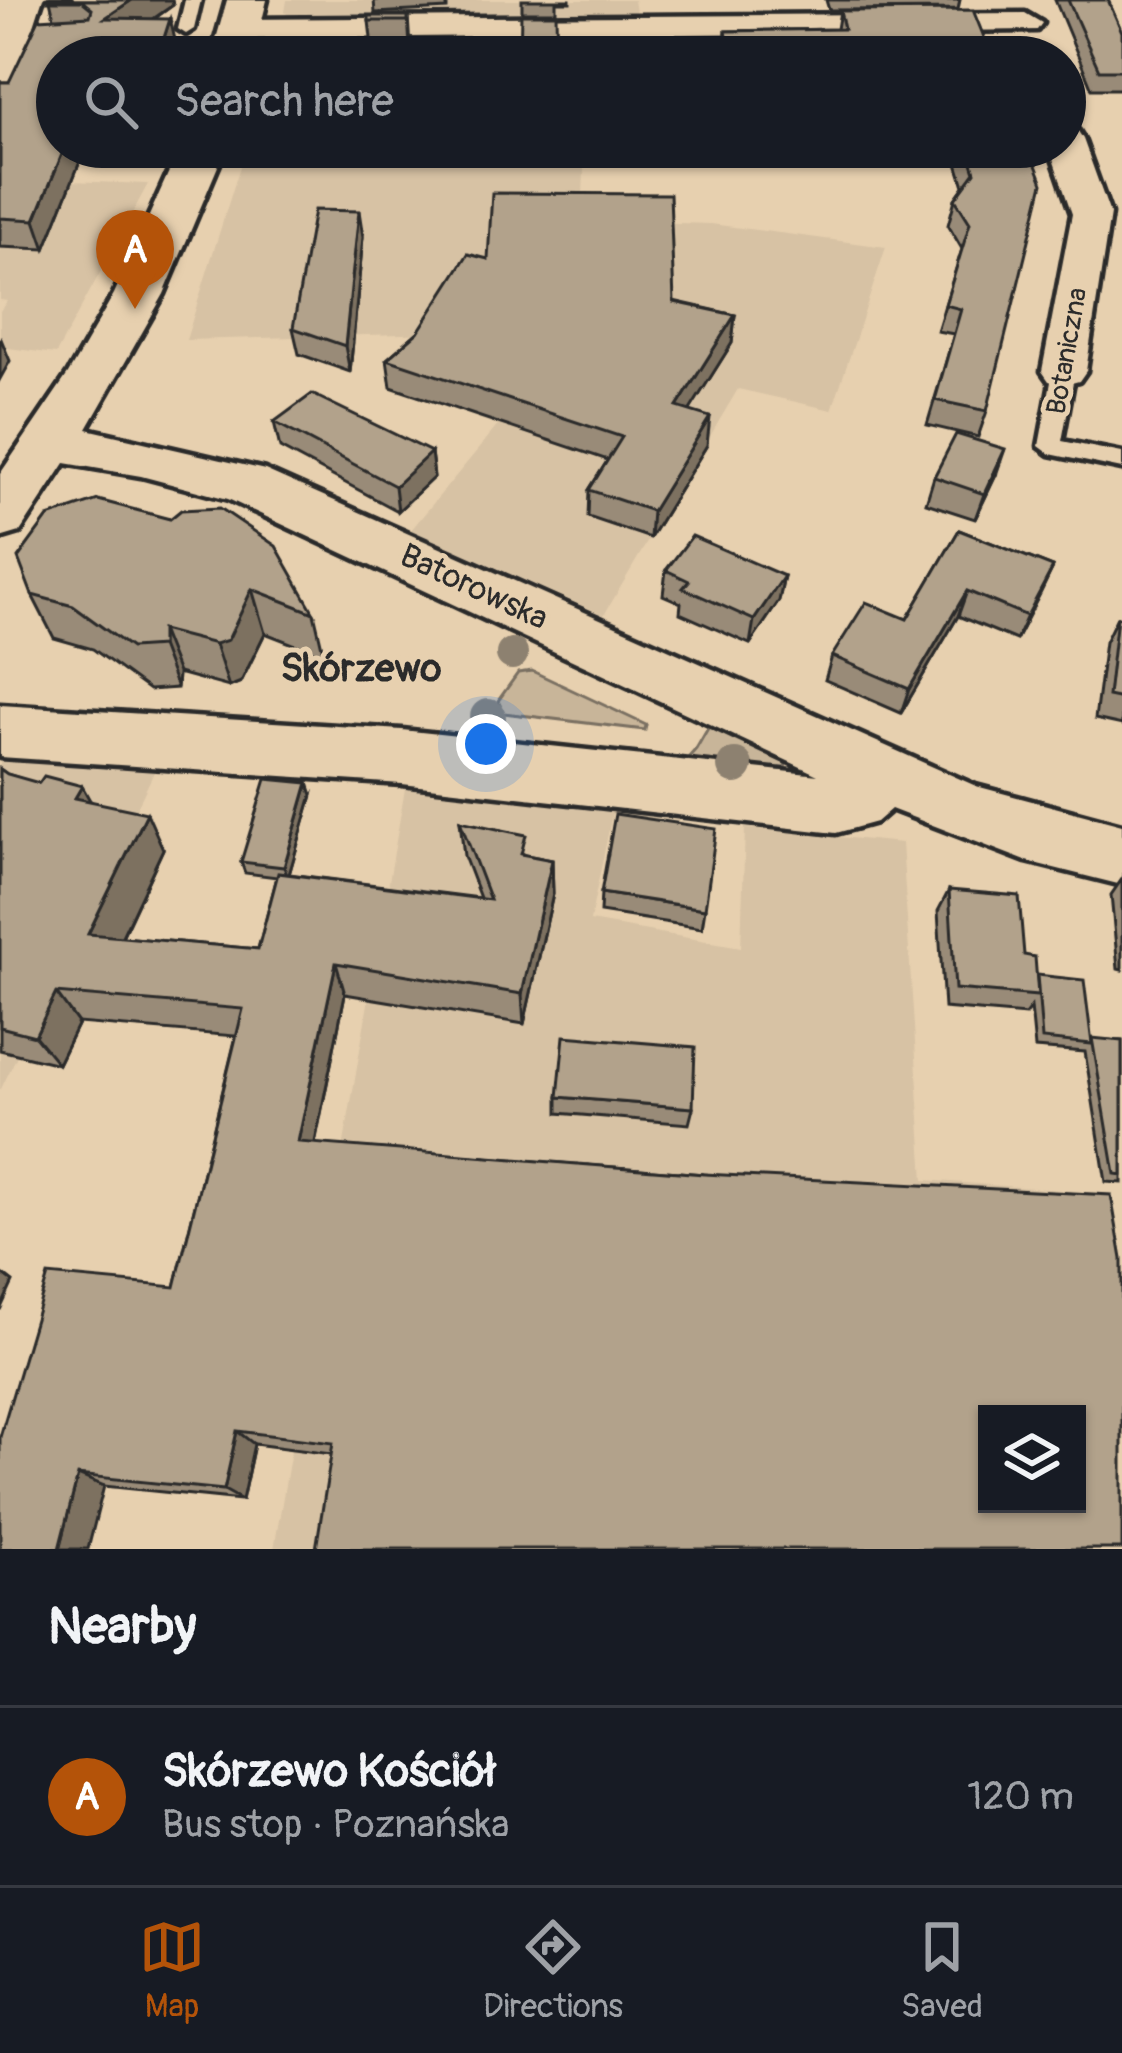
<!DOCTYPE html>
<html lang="en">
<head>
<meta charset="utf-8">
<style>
	body { margin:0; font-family:Pangolin,sans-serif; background:#242831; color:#f1f3f6 }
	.controls { position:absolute; right:36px; bottom:36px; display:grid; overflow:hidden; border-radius:0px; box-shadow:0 3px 9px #0004 }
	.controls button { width:108px; height:108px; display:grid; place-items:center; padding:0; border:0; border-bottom:3px solid #363941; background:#171b24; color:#f1f3f6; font:60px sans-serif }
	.you { position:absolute; left:486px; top:744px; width:42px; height:42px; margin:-30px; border:9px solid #fff; border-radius:50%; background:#1a73e8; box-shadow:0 0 0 18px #1a73e833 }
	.badge { display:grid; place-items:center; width:78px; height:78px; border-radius:50%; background:#b45309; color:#fff; font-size:39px; font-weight:700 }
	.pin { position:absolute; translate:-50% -99px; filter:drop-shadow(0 3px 6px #0008) }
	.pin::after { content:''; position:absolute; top:63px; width:42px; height:36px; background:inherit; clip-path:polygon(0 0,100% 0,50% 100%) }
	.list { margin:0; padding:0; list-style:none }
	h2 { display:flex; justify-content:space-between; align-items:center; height:156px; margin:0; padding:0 48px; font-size:51px }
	h2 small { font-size:39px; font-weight:400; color:#9ea1a6 }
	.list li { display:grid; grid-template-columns:78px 1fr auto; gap:36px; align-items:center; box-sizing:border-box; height:180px; padding:0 48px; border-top:3px solid #363941 }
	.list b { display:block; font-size:45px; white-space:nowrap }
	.list p { margin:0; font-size:39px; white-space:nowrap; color:#9ea1a6 }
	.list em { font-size:39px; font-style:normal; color:#9ea1a6 }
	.icon { flex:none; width:66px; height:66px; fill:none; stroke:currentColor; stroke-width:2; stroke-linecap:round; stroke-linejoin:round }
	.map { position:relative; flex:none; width:1122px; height:1549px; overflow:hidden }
	.search { position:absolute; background:#171b24; box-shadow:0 3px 9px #0004; left:36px; right:36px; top:36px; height:132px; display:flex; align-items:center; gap:30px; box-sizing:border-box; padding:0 42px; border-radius:66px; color:#9ea1a6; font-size:45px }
	.sheet { height:336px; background:#171b24 }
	nav { display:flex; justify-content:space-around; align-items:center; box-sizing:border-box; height:168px; border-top:3px solid #363941; background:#171b24; font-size:33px; color:#9ea1a6 }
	nav a { display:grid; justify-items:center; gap:6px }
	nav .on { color:#b45309 }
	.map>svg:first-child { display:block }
</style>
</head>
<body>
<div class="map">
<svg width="1122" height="1549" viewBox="0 0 1122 1549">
	<rect width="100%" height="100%" fill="#e7d0af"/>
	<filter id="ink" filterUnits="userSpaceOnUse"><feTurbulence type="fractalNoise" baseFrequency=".00833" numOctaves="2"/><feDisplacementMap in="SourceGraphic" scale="24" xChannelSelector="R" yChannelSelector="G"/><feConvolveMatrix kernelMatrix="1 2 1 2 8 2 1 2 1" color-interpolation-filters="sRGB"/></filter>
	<g filter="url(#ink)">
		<g fill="#d7c2a4" fill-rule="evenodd">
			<polygon points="287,0 634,0 637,18 292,19 285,12"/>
			<polygon points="246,147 585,147 582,220 711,224 886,247 832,410 738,389 604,615 411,530 564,346 438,333 186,340"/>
			<polygon points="43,180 148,184 56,354 0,347 0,311 7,301 0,300 0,184"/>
			<polygon points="0,758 156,768 0,1091"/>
			<path d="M406,783L613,810L590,921L741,947L745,828L902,843L924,1180L1100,1193L1122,1326V1549H274ZM987,1414H1077V1504H987Z"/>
		</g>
		<g fill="#c8b599" stroke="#7a7062" stroke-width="3">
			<polygon points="532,671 646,725 645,730 504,713 498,701 518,673"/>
			<polygon points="715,716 787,758 784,773 674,774 696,749"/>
		</g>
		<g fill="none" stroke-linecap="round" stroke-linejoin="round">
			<defs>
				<g id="lane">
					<polygon points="47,0 70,0 60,6 52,35 63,36 63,44 42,45 34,40"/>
					<polygon points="185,0 201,0 194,29 186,34 178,29"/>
					<polygon points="1064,364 1075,371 1062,441 1122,453 1122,469 1050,454 1039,446 1053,371"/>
				</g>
				<g id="street">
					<polygon points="1025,13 1042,23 1037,30 240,39 223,29 240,19"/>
					<polygon points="1065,128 1078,131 1083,139 1110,214 1086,371 1079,381 1064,385 1049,381 1042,371 1072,214 1049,147 1065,147"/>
				</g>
				<g id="secondary">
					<polygon points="227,0 267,0 253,57 211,57"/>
					<polygon points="180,147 226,147 164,294 87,429 265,470 976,786 1122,825 1122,885 1026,861 891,809 876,822 836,833 402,784 0,757 0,705 402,730 818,775 228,499 141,476 65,463 20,532 0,538 0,474 68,374 114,294"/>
				</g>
			</defs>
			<use href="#lane" stroke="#2b2b2b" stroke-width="9"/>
			<use href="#street" stroke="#2b2b2b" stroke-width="9"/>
			<use href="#secondary" stroke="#2b2b2b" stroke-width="9"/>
			<use href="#lane" fill="#e7d0af" fill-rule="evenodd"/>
			<use href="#street" fill="#e7d0af" fill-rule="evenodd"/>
			<use href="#secondary" fill="#e7d0af" fill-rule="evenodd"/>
		</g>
		<g fill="#8d8170">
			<circle cx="512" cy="654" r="16"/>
			<circle cx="488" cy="717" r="18"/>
			<circle cx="735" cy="766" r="18"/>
		</g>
		<g fill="#998b78" stroke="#2b2b2b" stroke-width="3">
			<polygon points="50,0 172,0 173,5 154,19 177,48 57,57 57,147 146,147 144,154 83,154 45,249 0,247 0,82 9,82 54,18"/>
			<polygon points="374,0 447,0 447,9 375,13"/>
			<polygon points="522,0 570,0 570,2 556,2 556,12 522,12"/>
			<polygon points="826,0 960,0 958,9 829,10"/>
			<polygon points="1055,0 1108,0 1122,32 1122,89 1092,89"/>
			<polygon points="840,11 992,57 724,57 726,31 837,29"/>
			<polygon points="408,16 410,47 372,47 369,21"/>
			<polygon points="952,147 1029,147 987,411 978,437 927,425 954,334 937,331 962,249 948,225 955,199 964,186"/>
			<polygon points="363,237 350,372 299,354 293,328"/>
			<polygon points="488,259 735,315 732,343 689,411 707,445 650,538 588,517 589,490 608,460 391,387 387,359 418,332"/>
			<polygon points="274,422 431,452 434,477 398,511 280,448"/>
			<polygon points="996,475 975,519 926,503 934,477"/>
			<polygon points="98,500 314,613 324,656 265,633 241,682 229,687 178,673 177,688 149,690 93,649 54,638 32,595"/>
			<polygon points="959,530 1053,567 1016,640 958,616 901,713 825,680 832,656 907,619"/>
			<polygon points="666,570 784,576 779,601 750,644 680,613 681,603 663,595"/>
			<polygon points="1117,617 1122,618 1122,725 1095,719 1105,642"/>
			<polygon points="0,769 7,774 91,801 163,849 122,937 258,949 277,877 245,873 241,862 312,795 289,874 480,898 464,856 460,821 526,855 552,860 553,894 524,1024 345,994 315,1144 704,1174 331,1454 254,1444 242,1500 104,1486 0,1549 175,1287 236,1036 78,1023 58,1064 0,1050"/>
			<polygon points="1122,879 1122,970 1118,969 1111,895"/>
			<polygon points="949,890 1024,955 1037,975 1091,1039 1122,1041 1122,1183 1106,1182 1085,1052 1035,1048 1031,1007 1025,1015 944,1008 938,911"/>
			<polygon points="601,893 705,909 702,928 600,912"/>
			<polygon points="558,1097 693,1108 689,1124 558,1113"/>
		</g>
		<g fill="#7d7161" stroke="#2b2b2b" stroke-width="3">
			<polygon points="132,0 172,0 173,5 113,47 105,18"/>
			<polygon points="170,19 177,48 174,57 158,57"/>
			<polygon points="65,147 81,147 83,154 45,249 35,220"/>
			<polygon points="359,211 363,237 350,372 345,346"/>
			<polygon points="735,315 732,343 675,434 677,407"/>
			<polygon points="1,339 10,361 0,379 0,341"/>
			<polygon points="710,417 707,445 650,538 652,511"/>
			<polygon points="1005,449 996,475 975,519 984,494"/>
			<polygon points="431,452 434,477 398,511 395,486"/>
			<polygon points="1053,567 1041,592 1016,640 1027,616"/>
			<polygon points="784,576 779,601 750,644 754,620"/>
			<polygon points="252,589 265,633 241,682 229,687 215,644"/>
			<polygon points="967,591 958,616 901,713 909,689"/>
			<polygon points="161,630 178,673 177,688 161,646"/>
			<polygon points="308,783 312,795 288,878 284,867"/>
			<polygon points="82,786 102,822 75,798"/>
			<polygon points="147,813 163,849 108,966 88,934"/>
			<polygon points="552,860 553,894 524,1024 522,994"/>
			<polygon points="336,963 345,994 310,1167 298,1142"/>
			<polygon points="56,993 78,1023 58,1064 35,1036"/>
			<polygon points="0,1272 13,1282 0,1310"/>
			<polygon points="237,1431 254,1444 242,1500 224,1490"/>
			<polygon points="78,1475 104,1486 88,1549 59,1549"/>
		</g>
		<g fill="#b2a28b" stroke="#2b2b2b" stroke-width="3" fill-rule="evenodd">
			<polygon points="50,0 132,0 105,18 170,19 158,57 57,57 57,147 65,147 35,220 0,218 0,82 9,82 39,19 90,16 92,9 82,1 49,1"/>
			<polygon points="1068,0 1108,0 1122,32 1122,70 1099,70"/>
			<polygon points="973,10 992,57 731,57 726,31 844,29 840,11"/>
			<polygon points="521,14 556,14 557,57 520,57"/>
			<rect x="369" y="16" width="39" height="5"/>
			<polygon points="967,147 1029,147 1043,183 987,411 935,400 961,309 945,305 970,223 955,199 975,172"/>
			<polygon points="492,193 670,194 674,302 735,315 677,407 710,417 652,511 589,490 622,437 387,359 418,332 468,254 488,259"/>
			<polygon points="314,210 359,211 345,346 293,328"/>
			<polygon points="312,394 431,452 395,486 274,422"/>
			<polygon points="956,434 1005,449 984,494 934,477"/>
			<polygon points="98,500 170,519 181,510 220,508 276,546 314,613 252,589 228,640 215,644 161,630 161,646 131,648 73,606 32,595 18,558 48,517"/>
			<polygon points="959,530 1053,567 1027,616 967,591 909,689 832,656 866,602 907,619"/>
			<polygon points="692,536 784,576 754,620 683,588 689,581 666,570"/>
			<polygon points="1117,617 1122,618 1122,699 1108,696"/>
			<path d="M0,769L7,774L39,783L44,776L82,786L75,798L147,813L88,934L258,949L278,873L490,900L460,821L526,835L521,854L552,860L522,994L336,963L298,1142L704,1174L1111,1195L1122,1259V1549H316L333,1443L237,1431L224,1490L78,1475L59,1549H0V1437L48,1275L175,1287L243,1009L56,993L35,1036L0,1027ZM987,1414H1077V1504H987Z"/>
			<polygon points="266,779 308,783 284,867 241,862"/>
			<polygon points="615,814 716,829 705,909 601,893"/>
			<polygon points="949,890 1019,896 1024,955 1035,957 1038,996 955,989"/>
			<polygon points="1037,975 1084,980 1092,1044 1042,1039"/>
			<polygon points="564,1036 695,1047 693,1108 558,1097"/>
			<polygon points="1092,1038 1122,1041 1122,1175 1115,1174"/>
		</g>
	</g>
	<g text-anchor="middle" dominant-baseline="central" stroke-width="10" stroke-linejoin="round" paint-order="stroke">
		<g font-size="27" fill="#2b2b2b" stroke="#e7d0af">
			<text transform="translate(1067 351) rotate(-80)">Botaniczna</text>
		</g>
		<g font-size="33" fill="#2b2b2b" stroke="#e7d0af">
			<text transform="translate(474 587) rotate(25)">Batorowska</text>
		</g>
		<g font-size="39" font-weight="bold" fill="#2b2b2b" stroke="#e7d0af">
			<text x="361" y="668">Skórzewo</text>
		</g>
	</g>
</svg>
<div class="controls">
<button><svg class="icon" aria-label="layers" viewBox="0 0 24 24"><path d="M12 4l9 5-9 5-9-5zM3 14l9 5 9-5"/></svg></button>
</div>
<div class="you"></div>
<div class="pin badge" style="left:135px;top:309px">A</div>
<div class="search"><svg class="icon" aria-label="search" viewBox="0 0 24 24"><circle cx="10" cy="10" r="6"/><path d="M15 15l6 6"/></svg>Search here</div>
</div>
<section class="sheet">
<h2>Nearby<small></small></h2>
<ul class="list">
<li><span class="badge">A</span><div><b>Skórzewo Kościół</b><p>Bus stop · Poznańska</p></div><em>120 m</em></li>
</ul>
</section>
<nav>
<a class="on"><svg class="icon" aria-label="map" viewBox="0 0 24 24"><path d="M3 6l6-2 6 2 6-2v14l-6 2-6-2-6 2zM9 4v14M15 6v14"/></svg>Map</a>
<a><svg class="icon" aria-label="directions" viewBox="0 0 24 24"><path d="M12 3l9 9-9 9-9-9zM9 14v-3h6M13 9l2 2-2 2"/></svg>Directions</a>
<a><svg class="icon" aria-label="saved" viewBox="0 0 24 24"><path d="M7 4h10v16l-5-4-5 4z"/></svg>Saved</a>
</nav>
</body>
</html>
